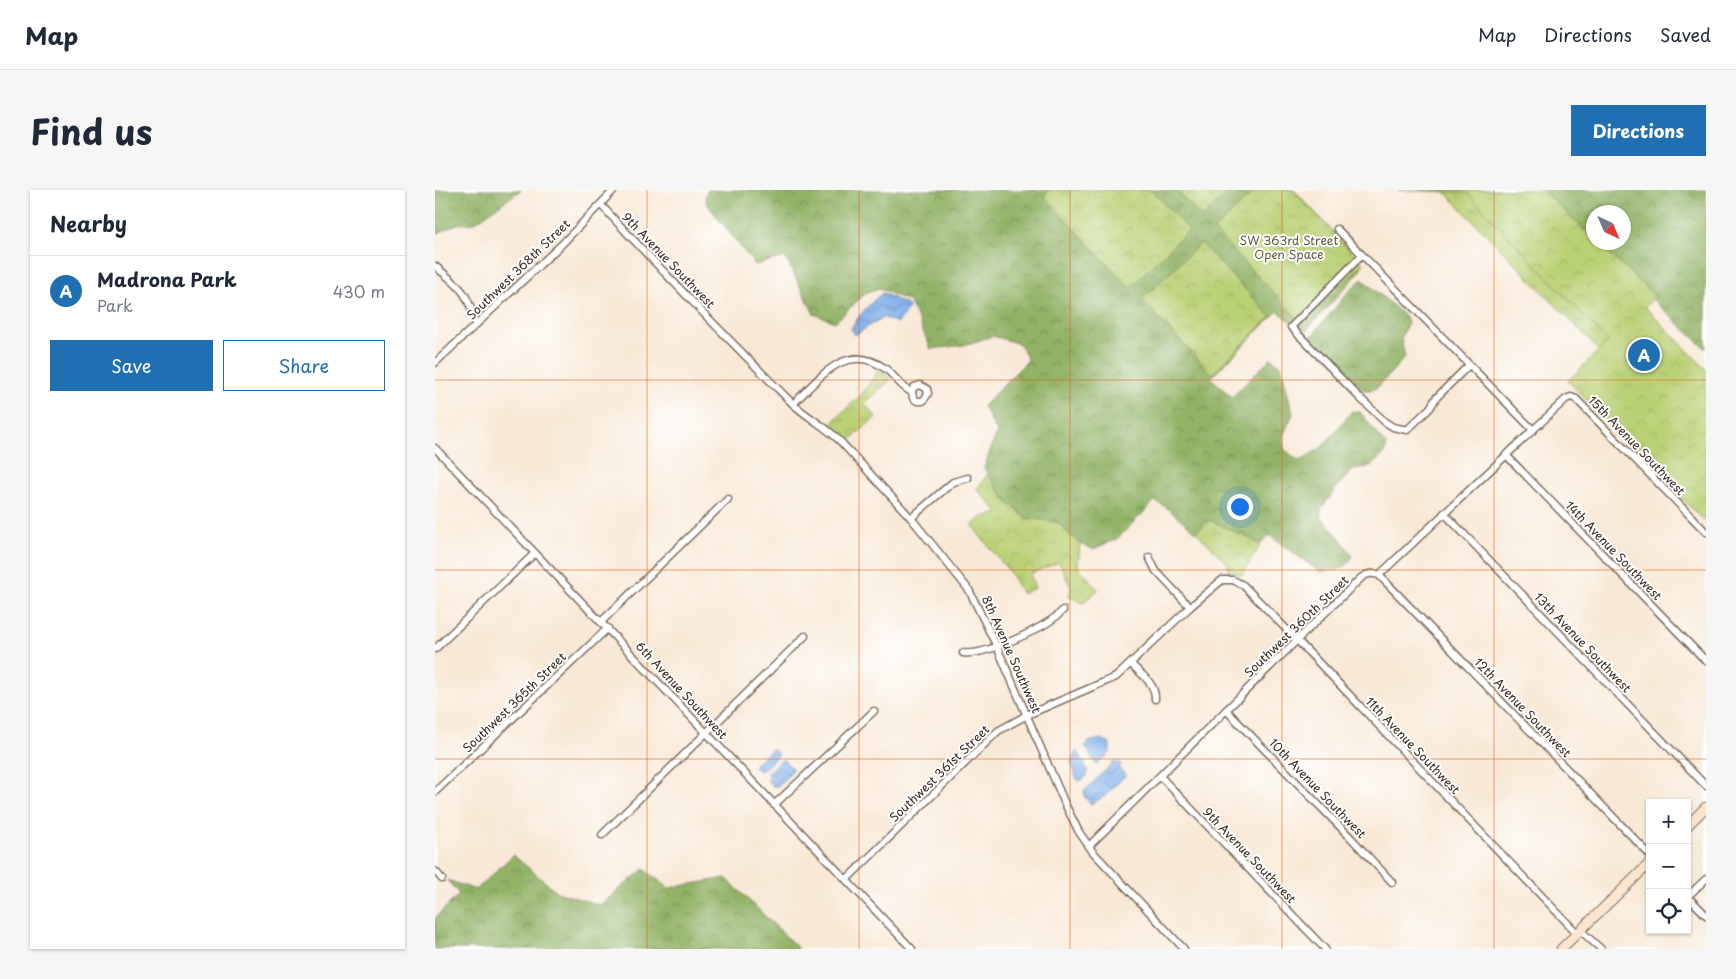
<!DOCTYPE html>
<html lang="en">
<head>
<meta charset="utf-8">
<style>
	body { margin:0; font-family:"Playpen Sans",sans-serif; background:#f6f6f7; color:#1f2937 }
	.controls { position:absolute; right:15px; bottom:15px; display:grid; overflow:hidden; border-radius:0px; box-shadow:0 1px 4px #0004 }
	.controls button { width:45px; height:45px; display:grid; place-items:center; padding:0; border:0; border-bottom:1px solid #e0e1e3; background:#fff; color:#1f2937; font:25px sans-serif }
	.compass { position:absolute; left:1151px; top:15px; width:45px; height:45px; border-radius:50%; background:#fff; box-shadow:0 1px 4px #0004; rotate:136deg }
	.you { position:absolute; left:804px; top:316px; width:18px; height:18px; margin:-12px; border:4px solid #fff; border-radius:50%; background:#1a73e8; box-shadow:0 0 0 8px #1a73e833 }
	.badge { display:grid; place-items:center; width:32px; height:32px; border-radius:50%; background:#1f6fb2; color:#fff; font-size:16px; font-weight:700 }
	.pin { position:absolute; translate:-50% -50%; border:2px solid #fff; box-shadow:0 1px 5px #0006 }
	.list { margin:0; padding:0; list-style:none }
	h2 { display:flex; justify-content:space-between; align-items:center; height:65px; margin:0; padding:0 20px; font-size:21px }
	h2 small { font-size:16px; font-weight:400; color:#747a83 }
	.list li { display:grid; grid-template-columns:32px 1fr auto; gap:15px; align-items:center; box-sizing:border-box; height:70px; padding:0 20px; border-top:1px solid #e0e1e3 }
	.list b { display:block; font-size:19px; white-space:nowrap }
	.list p { margin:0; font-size:16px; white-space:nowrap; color:#747a83 }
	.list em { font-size:16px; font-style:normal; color:#747a83 }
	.actions { display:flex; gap:10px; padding:15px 20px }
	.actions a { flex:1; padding:11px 0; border:1px solid #1f6fb2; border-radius:0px; text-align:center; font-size:18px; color:#1f6fb2 }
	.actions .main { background:#1f6fb2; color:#fff }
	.icon { flex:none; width:28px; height:28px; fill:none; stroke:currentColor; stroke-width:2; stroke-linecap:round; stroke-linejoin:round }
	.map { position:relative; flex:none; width:1271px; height:759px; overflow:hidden; border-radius:0px }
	header { display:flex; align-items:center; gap:30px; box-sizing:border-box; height:70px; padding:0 25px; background:#fff; border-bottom:1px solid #e0e1e3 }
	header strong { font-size:24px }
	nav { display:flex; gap:28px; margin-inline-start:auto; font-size:18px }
	.intro { display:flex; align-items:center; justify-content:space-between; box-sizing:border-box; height:120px; padding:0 30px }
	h1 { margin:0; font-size:35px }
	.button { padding:12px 22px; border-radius:0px; background:#1f6fb2; color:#fff; font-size:18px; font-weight:700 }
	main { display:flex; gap:30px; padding:0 30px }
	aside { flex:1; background:#fff; border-radius:0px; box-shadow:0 1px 4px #0004 }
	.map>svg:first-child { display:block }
</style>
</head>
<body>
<header>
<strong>Map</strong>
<nav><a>Map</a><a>Directions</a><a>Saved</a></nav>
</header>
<div class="intro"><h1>Find us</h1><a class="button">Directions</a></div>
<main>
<aside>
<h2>Nearby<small></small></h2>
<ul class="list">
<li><span class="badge">A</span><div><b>Madrona Park</b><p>Park</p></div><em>430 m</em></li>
</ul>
<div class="actions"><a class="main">Save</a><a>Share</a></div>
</aside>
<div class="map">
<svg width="1271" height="759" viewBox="0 0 1271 759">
	<defs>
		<pattern id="grass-tufts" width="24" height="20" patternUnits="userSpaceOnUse" patternTransform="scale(1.25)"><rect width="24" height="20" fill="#b9d075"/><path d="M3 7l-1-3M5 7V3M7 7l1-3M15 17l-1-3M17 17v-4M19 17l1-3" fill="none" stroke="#a0b365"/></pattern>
		<pattern id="forest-crowns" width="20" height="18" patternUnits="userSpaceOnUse" patternTransform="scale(1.25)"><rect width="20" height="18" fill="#92b266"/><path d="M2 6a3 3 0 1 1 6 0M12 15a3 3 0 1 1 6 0" fill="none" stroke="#789153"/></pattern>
		<pattern id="park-crowns" width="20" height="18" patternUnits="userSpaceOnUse" patternTransform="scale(1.25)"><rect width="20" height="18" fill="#b9d075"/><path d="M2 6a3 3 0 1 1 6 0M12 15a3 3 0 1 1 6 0" fill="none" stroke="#a0b365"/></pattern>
		<pattern id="water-waves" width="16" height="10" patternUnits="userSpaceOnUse" patternTransform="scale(1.25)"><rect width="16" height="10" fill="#7eafea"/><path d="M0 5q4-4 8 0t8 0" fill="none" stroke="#688fbd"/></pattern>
	</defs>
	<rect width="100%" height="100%" fill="#fff"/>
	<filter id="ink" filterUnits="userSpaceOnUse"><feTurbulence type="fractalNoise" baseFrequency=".02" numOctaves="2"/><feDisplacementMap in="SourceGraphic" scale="10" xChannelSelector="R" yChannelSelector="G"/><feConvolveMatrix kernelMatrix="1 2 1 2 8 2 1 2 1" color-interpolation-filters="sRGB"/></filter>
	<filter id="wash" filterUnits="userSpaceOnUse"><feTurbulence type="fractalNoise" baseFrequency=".0096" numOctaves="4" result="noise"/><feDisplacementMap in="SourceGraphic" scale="20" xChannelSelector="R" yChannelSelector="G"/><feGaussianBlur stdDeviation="1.12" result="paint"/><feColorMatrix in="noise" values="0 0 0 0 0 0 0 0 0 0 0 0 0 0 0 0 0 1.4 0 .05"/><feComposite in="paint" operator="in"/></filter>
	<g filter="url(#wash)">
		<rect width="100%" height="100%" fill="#f8e9d7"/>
		<polygon fill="url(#grass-tufts)" stroke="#7a7d4a" points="1008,0 1101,0 1214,122 1176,172"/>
		<g fill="url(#forest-crowns)" stroke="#666e42">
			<polygon points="0,0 86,0 39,33 22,34 3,43 0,41"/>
			<path d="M273,0H859L928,74L922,85L869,143L843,121L776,188L797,207L836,168L846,176L858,224L848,246L849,259L864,271L886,258L917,221L925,222L951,255V262L935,277L919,279L902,297L887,318L885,326L906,349L917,365C914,381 899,380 885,382L834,345L826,354L775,330L761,342L731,317L720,311L682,349L658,359L645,354L622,332L591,329L571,311L549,278L562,242L548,216L593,170L585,154L558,146L529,155L496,159L475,112L444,98L432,102L400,132L379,124L350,67L320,75L272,14L270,5Z"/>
			<polygon points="1107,0 1271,0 1271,159 1217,109 1220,106 1163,53 1188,52 1188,22 1158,22 1158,48"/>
			<polygon points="927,89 971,127 973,133 966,148 970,167 946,194 938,200 929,200 875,148 913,102"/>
			<polygon points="78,665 122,702 165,715 209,679 234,698 291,688 364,759 0,759 0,728 24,704 12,690 41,700"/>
		</g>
		<g fill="url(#park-crowns)" stroke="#7a7d4a">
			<polygon points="615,0 716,0 754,40 695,97 609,6"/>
			<polygon points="741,0 795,0 767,27"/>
			<polygon points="821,0 858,0 928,74 867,133 779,40"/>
			<polygon points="963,0 1107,0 1158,48 1158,52 1163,53 1220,106 1210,117 1271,179 1271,333 1133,191 1173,151 1032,3"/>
			<polygon points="766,53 836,127 777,184 707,110"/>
			<polygon points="444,179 456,189 430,214 441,227 413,252 394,235 427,204"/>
			<polygon points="553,284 571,311 591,328 622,332 645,354 643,376 663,400 648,413 634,406 636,398 624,372 595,384 600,398 587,404 574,381 537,336 545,328 564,323 542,299"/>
			<polygon points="775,330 826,354 807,385 793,381 793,374 761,342"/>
		</g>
		<g fill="url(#water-waves)" stroke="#5c6c84">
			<path d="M448,103L474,116V118L463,133L450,128H447L420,145L416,141C417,131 440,108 448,103Z"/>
			<polygon points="666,549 675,554 675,563 661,575 650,556 653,552"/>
			<polygon points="338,559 344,565 326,581 320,578 320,573"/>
			<polygon points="641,561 644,563 653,581 652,586 645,591 641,588 636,571"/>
			<polygon points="348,569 357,578 357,581 343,596 337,596 332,590 335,587 333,582"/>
			<polygon points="679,572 685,573 686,575 684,579 691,585 670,606 656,614 650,608 649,601"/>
		</g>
	</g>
	<g filter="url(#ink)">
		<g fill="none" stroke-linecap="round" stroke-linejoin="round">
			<defs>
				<g id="street">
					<path d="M166,15C228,82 291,147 356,212C371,227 391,236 406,252L476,328L534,400L562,457L631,616L644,642L658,662L749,759"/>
					<polyline points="902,39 1098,240"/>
					<polyline points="926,66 856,137 923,206 950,232 958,237 972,240 995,218 1001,208 1034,175"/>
					<path d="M0,76C26,98 32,100 41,135"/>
					<polyline points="0,173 126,55 179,0"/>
					<path d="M358,214C385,188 411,150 451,179C460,186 466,198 477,202L478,208L482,211H488L493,204L492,199L485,195L479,197L477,202"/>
					<polyline points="0,258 477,759"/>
					<polyline points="1071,265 1271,471"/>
					<polyline points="1009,323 1271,596"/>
					<polyline points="476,328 518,292 533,288"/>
					<polyline points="714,367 721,381 755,417"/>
					<polyline points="944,385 1215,665"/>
					<polyline points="166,432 293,309"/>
					<polyline points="0,459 100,363"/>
					<path d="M528,463C550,466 614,437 628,420"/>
					<path d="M696,474C706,484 721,494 720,509"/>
					<polyline points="791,520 916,648 957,692"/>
					<polyline points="725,586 890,759"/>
					<polyline points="0,602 173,438"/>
					<polyline points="339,615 439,521"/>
					<polyline points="167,645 370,446"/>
					<path d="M654,656L862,450L926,388C933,383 936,383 944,385L1131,209L1136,207L1141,209L1271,342"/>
					<polyline points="0,681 7,689"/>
					<polyline points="412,689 563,541 592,525 681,487 755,417 787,390 798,390 808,395 862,450 1142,743"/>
					<polyline points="1252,706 1271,725"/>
					<polyline points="1253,706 1271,689"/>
					<polyline points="1145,740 1166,759"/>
				</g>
				<g id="secondary">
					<polyline points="1252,636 1271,617"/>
					<polyline points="1126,759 1215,673"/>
				</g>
			</defs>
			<use href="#street" stroke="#7d6d5f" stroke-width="9"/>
			<use href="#secondary" stroke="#7d6d5f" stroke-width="11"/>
			<use href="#street" stroke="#fff" stroke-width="6"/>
			<use href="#secondary" stroke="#fbe5cf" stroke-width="9"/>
		</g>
	</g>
	<path fill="none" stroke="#e8590c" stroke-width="1" stroke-opacity="0.55" d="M212,0V759M424,0V759M635,0V759M847,0V759M1059,0V759M0,190H1271M0,380H1271M0,569H1271"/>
	<g text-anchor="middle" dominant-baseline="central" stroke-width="4" stroke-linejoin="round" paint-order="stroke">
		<g font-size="12" fill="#615c38" stroke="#fff">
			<text x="854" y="50">SW 363rd Street<tspan x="854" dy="14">Open Space</tspan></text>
		</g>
		<g font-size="12" fill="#3b2a1e" stroke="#fff">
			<text transform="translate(234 70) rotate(46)">9th Avenue Southwest</text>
			<text transform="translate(83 79) rotate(-44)">Southwest 368th Street</text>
			<text transform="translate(1202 255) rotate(46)">15th Avenue Southwest</text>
			<text transform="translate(1179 360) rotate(46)">14th Avenue Southwest</text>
			<text transform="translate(861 436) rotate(-44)">Southwest 360th Street</text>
			<text transform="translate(1148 452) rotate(46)">13th Avenue Southwest</text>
			<text transform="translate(577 464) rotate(66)">8th Avenue Southwest</text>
			<text transform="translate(247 500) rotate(47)">6th Avenue Southwest</text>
			<text transform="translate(79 512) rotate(-44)">Southwest 365th Street</text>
			<text transform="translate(1088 517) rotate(46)">12th Avenue Southwest</text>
			<text transform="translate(978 555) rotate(46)">11th Avenue Southwest</text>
			<text transform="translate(504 583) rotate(-44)">Southwest 361st Street</text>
			<text transform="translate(883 598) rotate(46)">10th Avenue Southwest</text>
			<text transform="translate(815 665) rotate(46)">9th Avenue Southwest</text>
		</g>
	</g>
</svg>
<div class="controls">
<button>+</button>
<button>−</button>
<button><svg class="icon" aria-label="locate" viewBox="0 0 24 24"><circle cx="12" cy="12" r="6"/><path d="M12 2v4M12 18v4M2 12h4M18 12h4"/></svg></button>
</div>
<svg class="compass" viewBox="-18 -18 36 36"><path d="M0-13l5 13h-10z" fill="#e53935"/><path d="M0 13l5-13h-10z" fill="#747a83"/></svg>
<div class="you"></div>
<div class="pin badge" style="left:1209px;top:165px">A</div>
</div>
</main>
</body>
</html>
